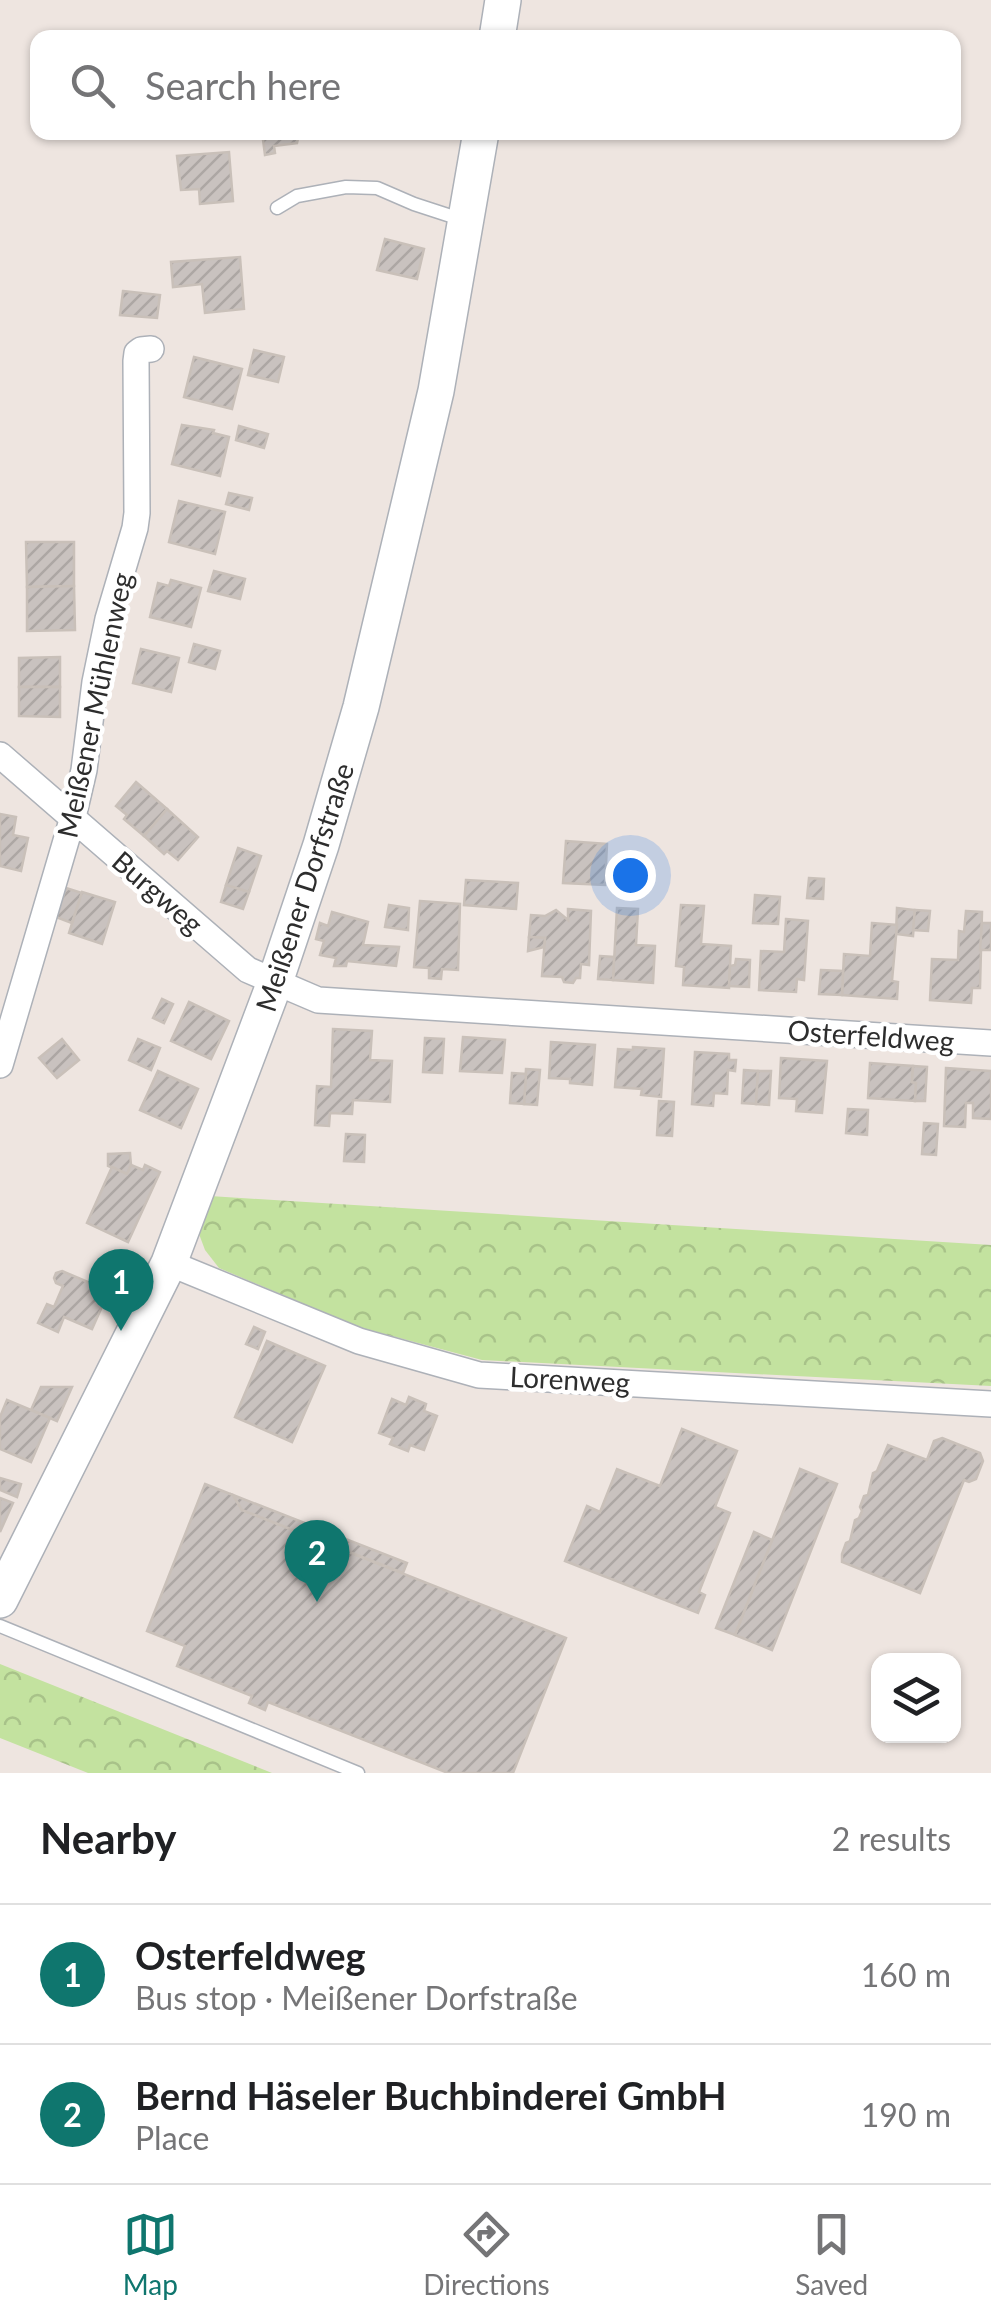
<!DOCTYPE html>
<html lang="en">
<head>
<meta charset="utf-8">
<style>
	body { margin:0; font-family:Lato,sans-serif; background:#f6f6f6; color:#202124 }
	.controls { position:absolute; right:30px; bottom:30px; display:grid; overflow:hidden; border-radius:20px; box-shadow:0 2px 8px #0004 }
	.controls button { width:90px; height:90px; display:grid; place-items:center; padding:0; border:0; border-bottom:2px solid #e0e0e0; background:#fff; color:#202124; font:50px sans-serif }
	.you { position:absolute; left:630px; top:875px; width:35px; height:35px; margin:-25px; border:8px solid #fff; border-radius:50%; background:#1a73e8; box-shadow:0 0 0 15px #1a73e833 }
	.badge { display:grid; place-items:center; width:65px; height:65px; border-radius:50%; background:#0f766e; color:#fff; font-size:32px; font-weight:700 }
	.pin { position:absolute; translate:-50% -82px; filter:drop-shadow(0 2px 5px #0008) }
	.pin::after { content:''; position:absolute; top:52px; width:35px; height:30px; background:inherit; clip-path:polygon(0 0,100% 0,50% 100%) }
	.list { margin:0; padding:0; list-style:none }
	h2 { display:flex; justify-content:space-between; align-items:center; height:130px; margin:0; padding:0 40px; font-size:42px }
	h2 small { font-size:32px; font-weight:400; color:#757577 }
	.list li { display:grid; grid-template-columns:65px 1fr auto; gap:30px; align-items:center; box-sizing:border-box; height:140px; padding:0 40px; border-top:2px solid #e0e0e0 }
	.list b { display:block; font-size:38px; white-space:nowrap }
	.list p { margin:0; font-size:32px; white-space:nowrap; color:#757577 }
	.list em { font-size:32px; font-style:normal; color:#757577 }
	.icon { flex:none; width:55px; height:55px; fill:none; stroke:currentColor; stroke-width:2; stroke-linecap:round; stroke-linejoin:round }
	.map { position:relative; flex:none; width:991px; height:1773px; overflow:hidden }
	.search { position:absolute; background:#fff; box-shadow:0 2px 8px #0004; left:30px; right:30px; top:30px; height:110px; display:flex; align-items:center; gap:25px; box-sizing:border-box; padding:0 35px; border-radius:20px; color:#757577; font-size:38px }
	.sheet { height:410px; background:#fff }
	nav { display:flex; justify-content:space-around; align-items:center; box-sizing:border-box; height:140px; border-top:2px solid #e0e0e0; background:#fff; font-size:28px; color:#757577 }
	nav a { display:grid; justify-items:center; gap:5px }
	nav .on { color:#0f766e }
	.map>svg:first-child { display:block }
</style>
</head>
<body>
<div class="map">
<svg width="991" height="1773" viewBox="0 0 991 1773">
	<defs>
		<pattern id="forest-crowns" width="20" height="18" patternUnits="userSpaceOnUse" patternTransform="scale(2.5)"><rect width="20" height="18" fill="#c3e29f"/><path d="M2 6a3 3 0 1 1 6 0M12 15a3 3 0 1 1 6 0" fill="none" stroke="#a8c289"/></pattern>
		<pattern id="building-hatch" width="6" height="6" patternUnits="userSpaceOnUse" patternTransform="scale(2.5)"><rect width="6" height="6" fill="#c9c2bf"/><path d="M-1 1l2-2M0 6l6-6M5 7l2-2" fill="none" stroke="#ada7a4"/></pattern>
	</defs>
	<rect width="100%" height="100%" fill="#eee5e0"/>
	<g fill="url(#forest-crowns)">
		<polygon points="210,1196 991,1245 991,1386 482,1360 358,1327 219,1268 205,1250 196,1226"/>
		<polygon points="0,1664 272,1773 88,1773 0,1738"/>
	</g>
	<g fill="url(#building-hatch)" stroke="#c9c0b9" stroke-width="2.5">
		<polygon points="262,132 312,132 299,134 297,143 274,146 275,153 265,155"/>
		<polygon points="229,152 233,201 200,204 199,189 181,190 177,156"/>
		<polygon points="385,239 424,249 417,279 377,270"/>
		<polygon points="240,257 244,309 205,313 202,284 173,287 171,262"/>
		<polygon points="123,291 160,295 157,318 120,315"/>
		<polygon points="254,350 284,357 278,382 248,375"/>
		<polygon points="194,357 242,369 232,409 184,397"/>
		<polygon points="182,425 214,430 213,433 229,437 220,476 172,464"/>
		<polygon points="239,426 268,434 264,448 236,440"/>
		<polygon points="229,493 252,498 249,510 226,504"/>
		<polygon points="179,501 225,512 215,554 169,542"/>
		<polygon points="26,542 74,542 74,586 27,587"/>
		<polygon points="214,571 245,579 240,599 208,591"/>
		<polygon points="171,580 201,588 191,627 150,617 158,583 169,586"/>
		<polygon points="74,586 75,630 27,631 27,587"/>
		<polygon points="194,644 220,651 215,669 189,662"/>
		<polygon points="141,649 179,658 171,692 133,683"/>
		<polygon points="60,657 60,687 19,687 19,658"/>
		<polygon points="19,687 60,687 60,717 19,716"/>
		<polygon points="136,782 167,809 144,836 124,819 127,815 116,806"/>
		<polygon points="167,809 198,837 178,860 167,851 164,854 144,836"/>
		<polygon points="0,814 16,817 13,835 28,838 21,871 0,866"/>
		<polygon points="566,841 607,844 605,885 563,883"/>
		<polygon points="238,848 261,856 249,892 226,885"/>
		<polygon points="809,878 824,879 823,899 807,898"/>
		<polygon points="466,880 518,883 516,909 464,905"/>
		<polygon points="226,885 249,892 243,909 221,902"/>
		<polygon points="66,888 82,893 72,923 56,917"/>
		<polygon points="82,892 115,902 102,944 69,933"/>
		<polygon points="755,895 780,897 778,924 753,923"/>
		<polygon points="420,901 460,904 458,970 442,969 441,979 429,978 429,968 414,967"/>
		<polygon points="389,905 409,908 408,930 385,927"/>
		<polygon points="681,905 704,906 701,944 731,946 729,988 683,985 684,967 676,966"/>
		<polygon points="617,908 638,909 636,945 655,946 653,983 613,980"/>
		<polygon points="897,908 915,910 913,936 896,934"/>
		<polygon points="568,909 591,911 589,965 581,964 580,978 576,978 573,983 564,982 562,977 542,976 545,938 529,937 531,915 545,916 556,910 568,920"/>
		<polygon points="915,910 930,911 928,931 913,930"/>
		<polygon points="966,911 982,912 980,988 972,988 971,1003 930,1000 932,959 958,960 959,931 964,932"/>
		<polygon points="332,912 368,922 363,945 399,947 396,966 347,961 346,966 334,966 336,958 320,955 324,941 316,939 320,923 328,926"/>
		<polygon points="786,919 808,921 804,980 797,979 796,992 759,990 761,951 784,952"/>
		<polygon points="872,923 897,925 892,981 898,982 897,999 842,995 844,954 870,956"/>
		<polygon points="982,923 991,923 991,950 980,950"/>
		<polygon points="529,937 545,938 544,947 528,951"/>
		<polygon points="600,956 614,957 613,980 598,979"/>
		<polygon points="736,959 750,960 749,987 729,986 730,966 735,965"/>
		<polygon points="821,970 843,971 842,995 819,994"/>
		<polygon points="162,999 173,1004 164,1023 153,1018"/>
		<polygon points="189,1002 229,1021 211,1059 171,1041"/>
		<polygon points="333,1029 372,1031 370,1060 392,1061 390,1102 353,1100 352,1114 330,1113 329,1126 315,1125 317,1086 331,1087"/>
		<polygon points="463,1037 505,1040 502,1073 460,1071"/>
		<polygon points="425,1038 444,1039 442,1073 423,1072"/>
		<polygon points="62,1039 79,1060 57,1078 39,1058"/>
		<polygon points="138,1039 160,1048 151,1070 129,1060"/>
		<polygon points="551,1042 595,1045 592,1085 570,1083 570,1079 549,1078"/>
		<polygon points="633,1047 664,1049 661,1097 641,1095 642,1089 615,1087 618,1049 633,1050"/>
		<polygon points="695,1052 729,1054 729,1060 736,1060 735,1071 728,1070 727,1094 714,1093 713,1106 692,1104"/>
		<polygon points="781,1058 827,1061 822,1113 796,1111 797,1099 779,1098"/>
		<polygon points="870,1063 913,1066 912,1082 916,1083 915,1101 868,1098"/>
		<polygon points="913,1066 927,1067 925,1101 915,1101 916,1083 912,1082"/>
		<polygon points="946,1068 991,1071 991,1119 973,1118 973,1103 966,1103 965,1127 944,1126"/>
		<polygon points="526,1069 540,1070 537,1105 524,1104"/>
		<polygon points="744,1070 758,1071 756,1104 742,1103"/>
		<polygon points="158,1071 198,1089 181,1128 140,1110"/>
		<polygon points="758,1071 771,1071 769,1105 756,1104"/>
		<polygon points="512,1073 526,1074 524,1104 510,1103"/>
		<polygon points="659,1101 674,1102 672,1136 657,1135"/>
		<polygon points="848,1109 868,1110 867,1135 846,1133"/>
		<polygon points="924,1123 938,1124 936,1155 922,1154"/>
		<polygon points="346,1134 365,1135 364,1162 344,1161"/>
		<polygon points="130,1153 131,1165 127,1174 108,1166 108,1154"/>
		<polygon points="131,1165 143,1170 145,1165 160,1172 128,1242 87,1223 112,1167 127,1174"/>
		<polygon points="62,1271 109,1291 92,1329 64,1317 58,1332 38,1323 47,1304 54,1307 63,1286 56,1283 54,1278 56,1273"/>
		<polygon points="254,1327 265,1332 258,1349 246,1344"/>
		<polygon points="267,1341 325,1366 292,1442 235,1417"/>
		<polygon points="41,1387 72,1387 57,1421 31,1410"/>
		<polygon points="409,1397 426,1404 424,1411 437,1416 424,1450 410,1445 408,1451 390,1444 393,1438 379,1433 392,1399 406,1405"/>
		<polygon points="7,1400 50,1418 31,1462 0,1449 0,1417"/>
		<polygon points="682,1429 737,1451 715,1507 730,1513 699,1592 705,1595 698,1613 565,1561 587,1506 600,1512 617,1469 660,1486"/>
		<polygon points="942,1438 980,1453 983,1461 976,1479 969,1482 964,1480 920,1593 842,1562 842,1554 846,1543 850,1541 855,1520 859,1518 862,1511 860,1507 864,1496 868,1495 873,1473 877,1471 888,1445 927,1460 934,1441"/>
		<polygon points="800,1469 837,1484 772,1650 735,1635"/>
		<polygon points="0,1478 21,1484 17,1497 0,1490"/>
		<polygon points="205,1484 233,1495 242,1510 566,1638 513,1773 448,1773 268,1702 265,1710 249,1703 252,1696 177,1666 185,1646 147,1631"/>
		<polygon points="233,1495 407,1563 403,1573 242,1510"/>
		<polygon points="0,1498 13,1503 0,1532"/>
		<polygon points="754,1532 772,1540 735,1635 716,1628"/>
	</g>
	<g fill="none" stroke-linecap="round" stroke-linejoin="round">
		<defs>
			<g id="lane">
				<polyline points="277,208 297,196 346,187 377,188 414,204 463,220"/>
				<polyline points="0,1626 358,1773"/>
			</g>
			<g id="street">
				<polyline points="0,755 248,970 318,1000 991,1043"/>
				<polyline points="0,1065 73,817 84,770 95,682 108,619 135,528 137,513 136,361 137,353 141,350 151,349"/>
				<polyline points="169,1263 359,1341 479,1375 991,1404"/>
			</g>
			<g id="secondary">
				<polyline points="497,38 503,0"/>
				<polyline points="0,1600 169,1263 275,982 321,845 361,707 436,391 481,132"/>
			</g>
		</defs>
		<use href="#lane" stroke="#adb1b8" stroke-width="15"/>
		<use href="#street" stroke="#adb1b8" stroke-width="28"/>
		<use href="#secondary" stroke="#adb1b8" stroke-width="38"/>
		<use href="#lane" stroke="#fff" stroke-width="12"/>
		<use href="#street" stroke="#fff" stroke-width="25"/>
		<use href="#secondary" stroke="#fff" stroke-width="35"/>
	</g>
	<g text-anchor="middle" dominant-baseline="central" stroke-width="9" stroke-linejoin="round" paint-order="stroke">
		<g font-size="28" fill="#2d2d2d" stroke="#fff">
			<text transform="translate(94 705) rotate(-78)">Meißener Mühlenweg</text>
			<text transform="translate(304 887) rotate(-72)">Meißener Dorfstraße</text>
			<text transform="translate(158 892) rotate(41)">Burgweg</text>
			<text transform="translate(871 1035) rotate(4)">Osterfeldweg</text>
			<text transform="translate(570 1379) rotate(3)">Lorenweg</text>
		</g>
	</g>
</svg>
<div class="controls">
<button><svg class="icon" aria-label="layers" viewBox="0 0 24 24"><path d="M12 4l9 5-9 5-9-5zM3 14l9 5 9-5"/></svg></button>
</div>
<div class="you"></div>
<div class="pin badge" style="left:121px;top:1331px">1</div>
<div class="pin badge" style="left:317px;top:1602px">2</div>
<div class="search"><svg class="icon" aria-label="search" viewBox="0 0 24 24"><circle cx="10" cy="10" r="6"/><path d="M15 15l6 6"/></svg>Search here</div>
</div>
<section class="sheet">
<h2>Nearby<small>2 results</small></h2>
<ul class="list">
<li><span class="badge">1</span><div><b>Osterfeldweg</b><p>Bus stop · Meißener Dorfstraße</p></div><em>160 m</em></li>
<li><span class="badge">2</span><div><b>Bernd Häseler Buchbinderei GmbH</b><p>Place</p></div><em>190 m</em></li>
</ul>
</section>
<nav>
<a class="on"><svg class="icon" aria-label="map" viewBox="0 0 24 24"><path d="M3 6l6-2 6 2 6-2v14l-6 2-6-2-6 2zM9 4v14M15 6v14"/></svg>Map</a>
<a><svg class="icon" aria-label="directions" viewBox="0 0 24 24"><path d="M12 3l9 9-9 9-9-9zM9 14v-3h6M13 9l2 2-2 2"/></svg>Directions</a>
<a><svg class="icon" aria-label="saved" viewBox="0 0 24 24"><path d="M7 4h10v16l-5-4-5 4z"/></svg>Saved</a>
</nav>
</body>
</html>
